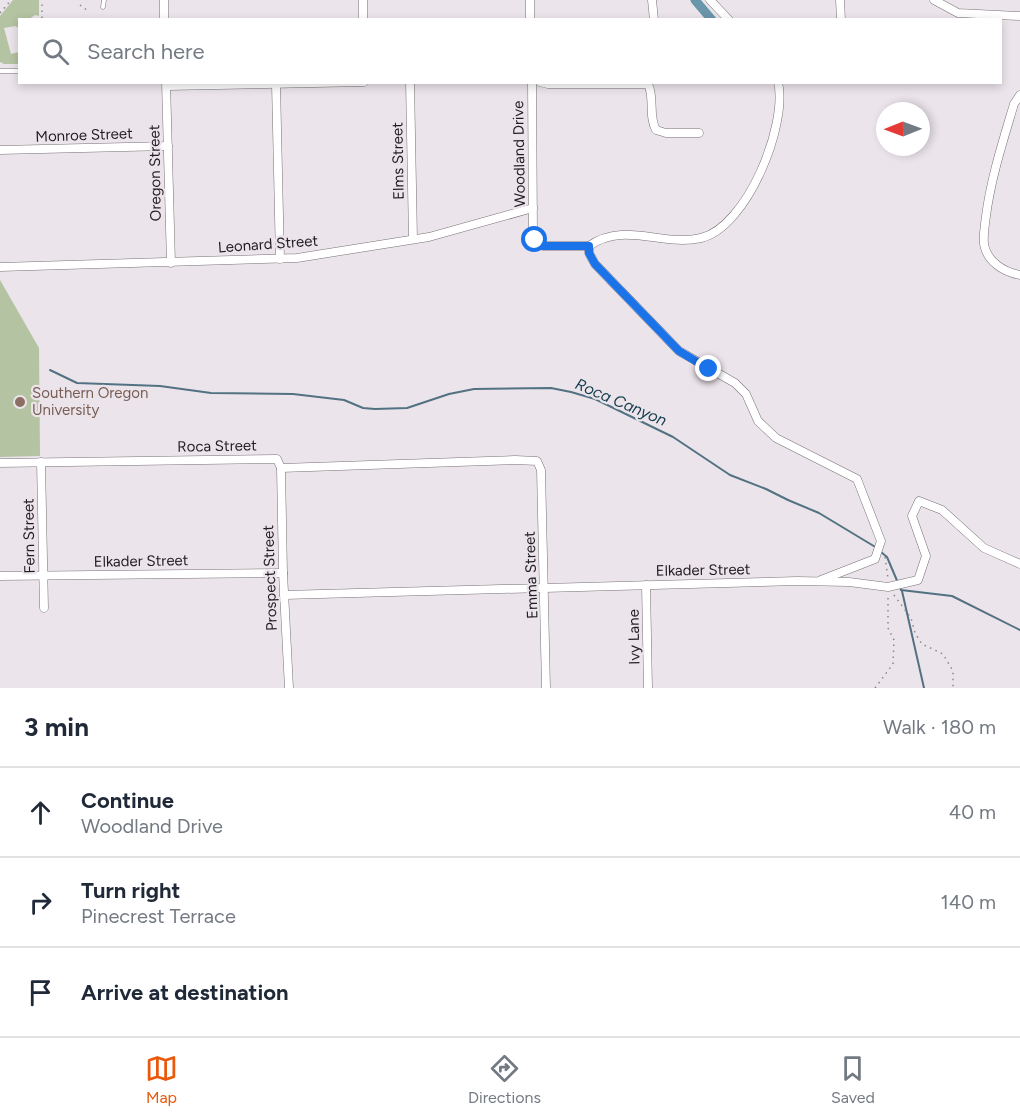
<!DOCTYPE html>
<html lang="en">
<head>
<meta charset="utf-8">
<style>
	body { margin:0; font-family:Figtree,sans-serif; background:#f6f6f7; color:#1f2937 }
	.compass { position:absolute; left:876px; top:102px; width:54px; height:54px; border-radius:50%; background:#fff; box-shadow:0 3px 9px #0003; rotate:269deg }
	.stop { position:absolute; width:18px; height:18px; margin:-14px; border:4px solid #1a73e8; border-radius:50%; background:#fff }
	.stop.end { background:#1a73e8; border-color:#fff; box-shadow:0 2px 6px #0008 }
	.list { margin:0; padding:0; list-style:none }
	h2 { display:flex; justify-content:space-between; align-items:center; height:78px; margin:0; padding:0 24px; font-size:26px }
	h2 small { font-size:20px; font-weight:400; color:#747a83 }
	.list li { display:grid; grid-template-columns:39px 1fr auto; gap:18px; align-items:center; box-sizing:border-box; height:90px; padding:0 24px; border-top:2px solid #e0e1e3 }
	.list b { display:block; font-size:22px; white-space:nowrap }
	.list p { margin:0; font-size:20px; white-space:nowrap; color:#747a83 }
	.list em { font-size:20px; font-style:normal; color:#747a83 }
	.icon { flex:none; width:33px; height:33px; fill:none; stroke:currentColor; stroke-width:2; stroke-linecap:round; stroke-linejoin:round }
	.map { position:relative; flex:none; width:1020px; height:688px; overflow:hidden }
	.search { position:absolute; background:#fff; box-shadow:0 3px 9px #0003; left:18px; right:18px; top:18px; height:66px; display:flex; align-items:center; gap:15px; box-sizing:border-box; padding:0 21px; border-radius:0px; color:#747a83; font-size:22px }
	.sheet { height:348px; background:#fff }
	nav { display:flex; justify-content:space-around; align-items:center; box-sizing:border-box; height:84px; border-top:2px solid #e0e1e3; background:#fff; font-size:16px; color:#747a83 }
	nav a { display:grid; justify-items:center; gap:3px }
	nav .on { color:#ea580c }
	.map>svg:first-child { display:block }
</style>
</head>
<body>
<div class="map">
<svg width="1020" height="688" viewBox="0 0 1020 688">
	<rect width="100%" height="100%" fill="#ece4eb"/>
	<g fill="#b4c3a1">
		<polygon points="13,0 39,0 39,16 35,15 29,19 20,20 19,29 16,26 4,28 11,54 19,52 20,64 4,64 0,62 0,16"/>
		<polygon points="0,280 39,348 40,456 0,457"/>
	</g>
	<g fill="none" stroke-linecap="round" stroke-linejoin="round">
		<g stroke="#527282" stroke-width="2">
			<polyline points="50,370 77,383 160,386 211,393 293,394 344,400 363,408 375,409 407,408 449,394 474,389 551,388 571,392 595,399 673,437 730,475 766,489 788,500 819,513 877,548"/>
			<polyline points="881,552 887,557 901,590 952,596 1020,630"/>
			<polyline points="902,591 924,688"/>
		</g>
		<polyline stroke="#6797ac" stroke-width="9" points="695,0 712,20"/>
		<defs>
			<g id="lane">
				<polyline points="103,7 104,0"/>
				<polyline points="0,71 20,71"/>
			</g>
			<g id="street">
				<polyline points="164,0 164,20"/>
				<polyline points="363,0 363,20"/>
				<polyline points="530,0 530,20"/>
				<polyline points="652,0 654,20"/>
				<polyline points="710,0 729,20"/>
				<polyline points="840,0 841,20"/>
				<polyline points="934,0 958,13 1020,16"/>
				<polyline points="166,82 171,263"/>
				<polyline points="410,82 413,239"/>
				<polyline points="532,82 533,235 539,244 543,246 589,246"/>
				<polyline points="540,82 548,84 648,84"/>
				<path d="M778,82C788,125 747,227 701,238C663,247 624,221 589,246V253L595,264L679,351L735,383L746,394L758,421L776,438L857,479L881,541L875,559L821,580"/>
				<polyline points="276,84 280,259"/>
				<path d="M648,84C655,98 648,115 656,130L666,133H699"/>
				<polyline points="167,86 364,82"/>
				<path d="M1020,95L1014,104C1003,141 991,178 986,216C985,225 983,235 984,244C987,262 1004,272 1020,275"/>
				<polyline points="0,150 168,146"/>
				<polyline points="0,267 297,258 429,237 533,208"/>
				<polyline points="41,462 44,608"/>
				<polyline points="0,463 277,459 281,468 283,573 289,688"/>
				<polyline points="281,468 515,460 537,461 541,470 546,688"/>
				<polyline points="0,576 283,573"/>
				<polyline points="646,585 648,688"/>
				<polyline points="284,595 797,581 849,582 888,587 918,580 926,556 912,516 919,501 942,510 984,548 1020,564"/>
			</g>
		</defs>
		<use href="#lane" stroke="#787177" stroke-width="5"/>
		<use href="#street" stroke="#787177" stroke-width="9"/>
		<g stroke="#8b868b" stroke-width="1.5" stroke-dasharray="1.5 4.5" stroke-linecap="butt">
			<polyline points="691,0 711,20"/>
			<polyline points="80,5 88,11"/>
			<polyline points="0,13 11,0"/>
			<polyline points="42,18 42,0"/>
			<polyline points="885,557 888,578"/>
			<polyline points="894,595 911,618 915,633 922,644 943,654 953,671 953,688"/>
			<polyline points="875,688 893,664 894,640 888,628 888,595"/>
		</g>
		<use href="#lane" stroke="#fff" stroke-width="4"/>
		<use href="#street" stroke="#fff" stroke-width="8"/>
	</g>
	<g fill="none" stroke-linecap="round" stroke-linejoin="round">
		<polyline stroke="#1a73e8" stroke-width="8" points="535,240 543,246 589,246 589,253 595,264 679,351 709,369"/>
	</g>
	<circle fill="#8d6e63" stroke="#ece4eb" stroke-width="2" cx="20" cy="402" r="6"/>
	<g text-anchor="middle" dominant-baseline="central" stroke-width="4.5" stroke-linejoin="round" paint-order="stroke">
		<g font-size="15" fill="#201d20" stroke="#ece4eb">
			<text transform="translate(84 135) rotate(-2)">Monroe Street</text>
			<text transform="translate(519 154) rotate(-91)">Woodland Drive</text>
			<text transform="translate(398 161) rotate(-91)">Elms Street</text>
			<text transform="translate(155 173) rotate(-91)">Oregon Street</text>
			<text transform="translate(268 244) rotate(-4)">Leonard Street</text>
			<text transform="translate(217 446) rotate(-1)">Roca Street</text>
			<text transform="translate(29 536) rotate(-91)">Fern Street</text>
			<text transform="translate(141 561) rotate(-1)">Elkader Street</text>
			<text transform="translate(703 570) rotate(-1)">Elkader Street</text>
			<text transform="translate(531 575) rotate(-92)">Emma Street</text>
			<text transform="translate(270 578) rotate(-92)">Prospect Street</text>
			<text transform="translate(634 637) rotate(-91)">Ivy Lane</text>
		</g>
		<g font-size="15" fill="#785e54" stroke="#ece4eb" text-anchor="start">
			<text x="32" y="393">Southern Oregon<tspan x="32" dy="17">University</tspan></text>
		</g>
		<g font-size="16" font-style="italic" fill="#133d4e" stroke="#ece4eb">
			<text transform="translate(621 402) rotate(23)">Roca Canyon</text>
		</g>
	</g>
</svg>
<svg class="compass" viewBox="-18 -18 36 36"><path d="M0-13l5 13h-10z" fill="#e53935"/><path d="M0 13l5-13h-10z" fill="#747a83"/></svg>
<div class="stop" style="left:535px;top:240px"></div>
<div class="stop end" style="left:709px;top:369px"></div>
<div class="search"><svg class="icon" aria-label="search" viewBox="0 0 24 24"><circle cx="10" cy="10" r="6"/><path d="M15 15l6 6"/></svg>Search here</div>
</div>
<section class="sheet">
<h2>3 min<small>Walk · 180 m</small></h2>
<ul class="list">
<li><svg class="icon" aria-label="ahead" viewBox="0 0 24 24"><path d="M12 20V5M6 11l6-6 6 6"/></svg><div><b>Continue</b><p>Woodland Drive</p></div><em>40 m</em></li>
<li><svg class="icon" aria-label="right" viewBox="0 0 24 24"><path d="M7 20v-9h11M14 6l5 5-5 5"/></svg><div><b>Turn right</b><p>Pinecrest Terrace</p></div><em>140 m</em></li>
<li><svg class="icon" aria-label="arrive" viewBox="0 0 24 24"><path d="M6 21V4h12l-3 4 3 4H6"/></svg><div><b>Arrive at destination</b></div></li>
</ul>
</section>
<nav>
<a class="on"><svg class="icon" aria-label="map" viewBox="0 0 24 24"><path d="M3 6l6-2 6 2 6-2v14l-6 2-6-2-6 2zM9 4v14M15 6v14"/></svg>Map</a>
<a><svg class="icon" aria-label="directions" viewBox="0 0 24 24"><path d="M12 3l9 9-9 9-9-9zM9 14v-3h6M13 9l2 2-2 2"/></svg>Directions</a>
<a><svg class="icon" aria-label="saved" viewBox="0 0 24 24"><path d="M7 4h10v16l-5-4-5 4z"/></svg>Saved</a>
</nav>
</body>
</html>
